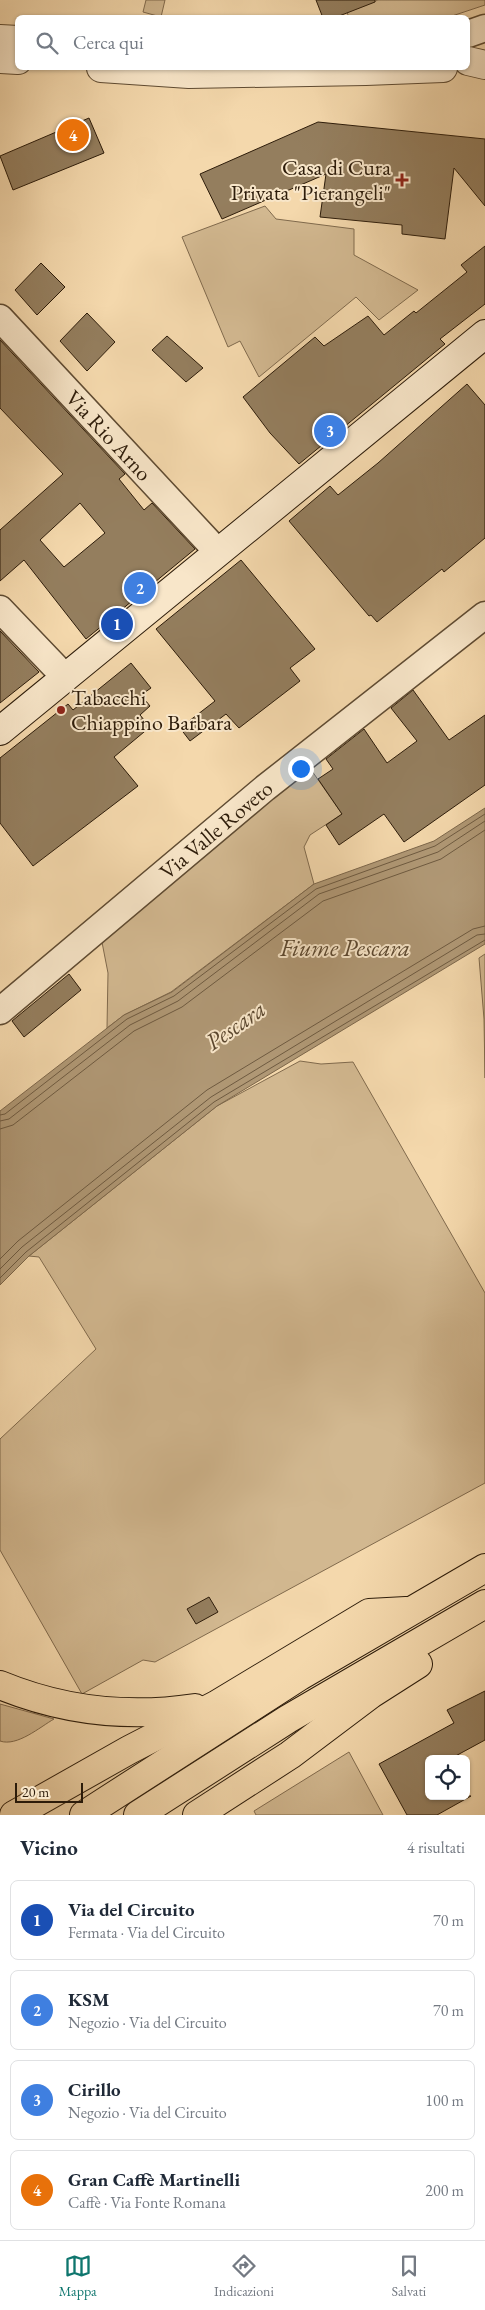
<!DOCTYPE html>
<html lang="it">
<head>
<meta charset="utf-8">
<style>
	body { margin:0; font-family:"EB Garamond",serif; background:#f6f6f7; color:#1f2937 }
	.controls { position:absolute; right:15px; bottom:15px; display:grid; overflow:hidden; border-radius:8px; box-shadow:0 1px 4px #0004 }
	.controls button { width:45px; height:45px; display:grid; place-items:center; padding:0; border:0; border-bottom:1px solid #e0e1e3; background:#fff; color:#1f2937; font:25px sans-serif }
	.scale { position:absolute; left:15px; bottom:12px; width:68px; box-sizing:border-box; padding-left:5px; border:2px solid #2d1c0a; border-top:0; font-size:14px; line-height:18px; white-space:nowrap; color:#2d1c0a; -webkit-text-stroke:4px #f8e6c9; paint-order:stroke }
	.you { position:absolute; left:300px; top:768px; width:18px; height:18px; margin:-12px; border:4px solid #fff; border-radius:50%; background:#1a73e8; box-shadow:0 0 0 8px #1a73e833 }
	.badge { display:grid; place-items:center; width:32px; height:32px; border-radius:50%; background:#0f766e; color:#fff; font-size:16px; font-weight:700 }
	.pin { position:absolute; translate:-50% -50%; border:2px solid #fff; box-shadow:0 1px 5px #0006 }
	.list { margin:0; padding:0; list-style:none }
	h2 { display:flex; justify-content:space-between; align-items:center; height:65px; margin:0; padding:0 20px; font-size:21px }
	h2 small { font-size:16px; font-weight:400; color:#747a83 }
	.list li { display:grid; grid-template-columns:32px 1fr auto; gap:15px; align-items:center; box-sizing:border-box; height:80px; margin:0 10px 10px; padding:0 10px; border:1px solid #e0e1e3; border-radius:8px }
	.list b { display:block; font-size:19px; white-space:nowrap }
	.list p { margin:0; font-size:16px; white-space:nowrap; color:#747a83 }
	.list em { font-size:16px; font-style:normal; color:#747a83 }
	.icon { flex:none; width:28px; height:28px; fill:none; stroke:currentColor; stroke-width:2; stroke-linecap:round; stroke-linejoin:round }
	.map { position:relative; flex:none; width:485px; height:1815px; overflow:hidden }
	.search { position:absolute; background:#fff; box-shadow:0 1px 4px #0004; left:15px; right:15px; top:15px; height:55px; display:flex; align-items:center; gap:12px; box-sizing:border-box; padding:0 18px; border-radius:8px; color:#747a83; font-size:19px }
	.sheet { height:425px; background:#fff }
	nav { display:flex; justify-content:space-around; align-items:center; box-sizing:border-box; height:70px; border-top:1px solid #e0e1e3; background:#fff; font-size:14px; color:#747a83 }
	nav a { display:grid; justify-items:center; gap:2px }
	nav .on { color:#0f766e }
	.map>svg:first-child { display:block }
</style>
</head>
<body>
<div class="map">
<svg width="485" height="1815" viewBox="0 0 485 1815">
	<rect width="100%" height="100%" fill="#f4d8ac"/>
	<filter id="stains"><feTurbulence type="fractalNoise" baseFrequency=".004" numOctaves="4"/><feColorMatrix values="0 0 0 0 .2 0 0 0 0 .09 0 0 0 0 .02 0 0 0 .5 -.17"/></filter>
	<radialGradient id="worn" r=".72"><stop offset=".6" stop-color="#630" stop-opacity="0"/><stop offset="1" stop-color="#630" stop-opacity=".3"/></radialGradient>
	<g fill="#d2b890" stroke="#806a4d">
		<polygon points="146,0 165,0 161,17 143,12"/>
		<polygon points="378,0 485,0 485,5 449,17 349,18 347,12"/>
		<polygon points="265,206 276,219 354,229 354,255 418,290 379,320 356,297 259,377 240,341 228,347 182,237"/>
		<polygon points="305,761 342,814 310,835 304,847 314,884 171,992 124,1015 107,1028 108,973 100,932"/>
		<polygon points="485,954 485,1078 484,1019 479,958"/>
		<polygon points="300,1061 321,1064 353,1062 485,1293 485,1483 155,1662 143,1660 82,1694 0,1550 0,1439 96,1349 39,1257 29,1256 217,1106"/>
		<path d="M0,1704L54,1719C40,1727 17,1747 0,1741Z"/>
		<polygon points="349,1752 383,1815 256,1815 254,1811"/>
	</g>
	<polygon fill="#b09875" stroke="#7c664a" points="485,808 485,944 217,1106 29,1256 0,1285 0,1111 124,1015 172,992 314,884 434,841"/>
	<g fill="none" stroke-linecap="round" stroke-linejoin="round">
		<g stroke="#6e5a40" stroke-width="1">
			<polyline points="0,1115 5,1114 127,1019 174,996 316,889 435,846 485,814"/>
			<polyline points="0,1121 9,1119 130,1025 178,1001 319,894 438,852 485,821"/>
			<polyline points="0,1129 13,1125 134,1031 182,1007 323,901 441,859 485,830"/>
			<polyline points="0,1259 18,1241 207,1090 473,929 485,926"/>
			<polyline points="0,1269 22,1247 211,1097 477,935 485,934"/>
			<polyline points="0,1278 26,1252 214,1102 485,940"/>
		</g>
	</g>
	<g fill="#947e5e" stroke="#2d1c0a" fill-rule="evenodd">
		<polygon points="316,0 375,0 375,2 334,18 323,18"/>
		<polygon points="89,118 104,153 13,190 0,156"/>
		<polygon points="318,122 485,139 485,206 454,168 445,239 402,234 402,225 320,217 326,174 222,219 200,174"/>
		<polygon points="485,246 485,304 440,339 445,344 299,464 270,433 243,397 315,337 324,346 368,316 384,335 414,311 416,313 467,272 461,265"/>
		<polygon points="41,263 65,287 37,315 15,290"/>
		<polygon points="87,313 115,342 87,371 60,341"/>
		<polygon points="167,336 203,368 186,382 152,350"/>
		<path d="M0,340L125,474L119,479L144,510L152,503L195,549L86,639L24,560L0,581V530L63,474L0,408ZM80,503L105,533L64,567L40,540Z"/>
		<polygon points="467,384 485,405 485,538 444,572 442,569 377,622 371,615 369,616 289,521 330,486 338,495 378,463"/>
		<polygon points="241,560 315,649 290,668 300,681 239,728 226,714 190,741 180,728 215,701 156,629"/>
		<polygon points="0,631 39,672 0,703"/>
		<polygon points="131,663 151,688 141,695 150,706 140,715 150,727 114,757 138,786 33,866 0,823 0,758 68,704 73,710"/>
		<polygon points="413,690 449,740 485,715 485,785 404,842 384,814 339,845 326,825 342,814 318,779 333,769 326,759 364,729 387,763 417,741 391,708"/>
		<polygon points="69,974 81,990 24,1037 12,1021"/>
		<polygon points="209,1597 218,1612 196,1624 187,1609"/>
		<polygon points="485,1691 485,1740 450,1759 429,1759 429,1796 471,1796 437,1815 407,1815 379,1764 454,1723 447,1710"/>
	</g>
	<g fill="none" stroke-linecap="round" stroke-linejoin="round">
		<defs>
			<g id="minor">
				<polyline points="468,34 485,28"/>
				<path id="s1" d="M0,318L217,551"/>
				<polyline points="0,609 65,677"/>
				<path id="s2" d="M0,1011L265,788L485,615"/>
			</g>
			<g id="tertiary">
				<polyline points="0,39 18,40"/>
				<polyline points="0,59 18,60"/>
				<polyline points="468,61 485,65"/>
				<polyline points="101,68 189,74 366,71 443,68"/>
			</g>
			<polyline id="secondary" points="0,731 485,334"/>
			<g id="trunk">
				<path d="M0,1685C63,1711 128,1718 195,1708"/>
				<polyline points="14,1815 129,1750 216,1705 369,1613 406,1611"/>
				<polyline points="84,1815 300,1676 485,1568"/>
				<polyline points="138,1815 288,1719 485,1604"/>
				<polyline points="197,1815 290,1755 371,1694 418,1664"/>
			</g>
		</defs>
		<use href="#minor" stroke="#5f4b32" stroke-width="29"/>
		<use href="#tertiary" stroke="#5f4b32" stroke-width="30"/>
		<use href="#secondary" stroke="#2d1c0a" stroke-width="30"/>
		<use href="#trunk" stroke="#2d1c0a" stroke-width="30"/>
		<use href="#minor" stroke="#f8e6c9" stroke-width="26"/>
		<use href="#tertiary" stroke="#f8e6c9" stroke-width="28"/>
		<use href="#secondary" stroke="#f8e6c9" stroke-width="28"/>
		<use href="#trunk" stroke="#f4d8ac" stroke-width="28"/>
	</g>
	<g fill="#8f2418" stroke="#f8e6c9" stroke-width="2">
		<path d="M399.5 172.5h5v5h5v5h-5v5h-5v-5h-5v-5h5z"/>
		<circle cx="61" cy="710" r="5"/>
	</g>
	<g text-anchor="middle" dominant-baseline="central" stroke-width="4" stroke-linejoin="round" paint-order="stroke">
		<g font-size="22" fill="#2d1c0a" stroke="#f8e6c9" text-anchor="end">
			<text x="391" y="167">Casa di Cura<tspan x="391" dy="25">Privata "Pierangeli"</tspan></text>
			<text x="71" y="697" text-anchor="start">Tabacchi<tspan x="71" dy="25">Chiappino Barbara</tspan></text>
		</g>
		<g font-size="22" fill="#2d1c0a" stroke="#f8e6c9">
			<text stroke="none"><textPath href="#s1" startOffset="160">Via Rio Arno</textPath></text>
			<text stroke="none"><textPath href="#s2" startOffset="282">Via Valle Roveto</textPath></text>
		</g>
		<g font-size="24" font-style="italic" fill="#5b472f" stroke="#f8e6c9">
			<text x="345" y="947">Fiume Pescara</text>
			<text transform="translate(235 1025) rotate(-35)">Pescara</text>
		</g>
	</g>
	<rect width="100%" height="100%" filter="url(#stains)"/>
	<rect width="100%" height="100%" fill="url(#worn)"/>
</svg>
<div class="controls">
<button><svg class="icon" aria-label="locate" viewBox="0 0 24 24"><circle cx="12" cy="12" r="6"/><path d="M12 2v4M12 18v4M2 12h4M18 12h4"/></svg></button>
</div>
<div class="scale">20 m</div>
<div class="you"></div>
<div class="pin badge" style="left:117px;top:624px;background:#1a4fb4">1</div>
<div class="pin badge" style="left:140px;top:588px;background:#3f7fe0">2</div>
<div class="pin badge" style="left:330px;top:431px;background:#3f7fe0">3</div>
<div class="pin badge" style="left:73px;top:135px;background:#e8710a">4</div>
<div class="search"><svg class="icon" aria-label="search" viewBox="0 0 24 24"><circle cx="10" cy="10" r="6"/><path d="M15 15l6 6"/></svg>Cerca qui</div>
</div>
<section class="sheet">
<h2>Vicino<small>4 risultati</small></h2>
<ul class="list">
<li><span class="badge" style="background:#1a4fb4">1</span><div><b>Via del Circuito</b><p>Fermata · Via del Circuito</p></div><em>70 m</em></li>
<li><span class="badge" style="background:#3f7fe0">2</span><div><b>KSM</b><p>Negozio · Via del Circuito</p></div><em>70 m</em></li>
<li><span class="badge" style="background:#3f7fe0">3</span><div><b>Cirillo</b><p>Negozio · Via del Circuito</p></div><em>100 m</em></li>
<li><span class="badge" style="background:#e8710a">4</span><div><b>Gran Caffè Martinelli</b><p>Caffè · Via Fonte Romana</p></div><em>200 m</em></li>
</ul>
</section>
<nav>
<a class="on"><svg class="icon" aria-label="map" viewBox="0 0 24 24"><path d="M3 6l6-2 6 2 6-2v14l-6 2-6-2-6 2zM9 4v14M15 6v14"/></svg>Mappa</a>
<a><svg class="icon" aria-label="directions" viewBox="0 0 24 24"><path d="M12 3l9 9-9 9-9-9zM9 14v-3h6M13 9l2 2-2 2"/></svg>Indicazioni</a>
<a><svg class="icon" aria-label="saved" viewBox="0 0 24 24"><path d="M7 4h10v16l-5-4-5 4z"/></svg>Salvati</a>
</nav>
</body>
</html>
